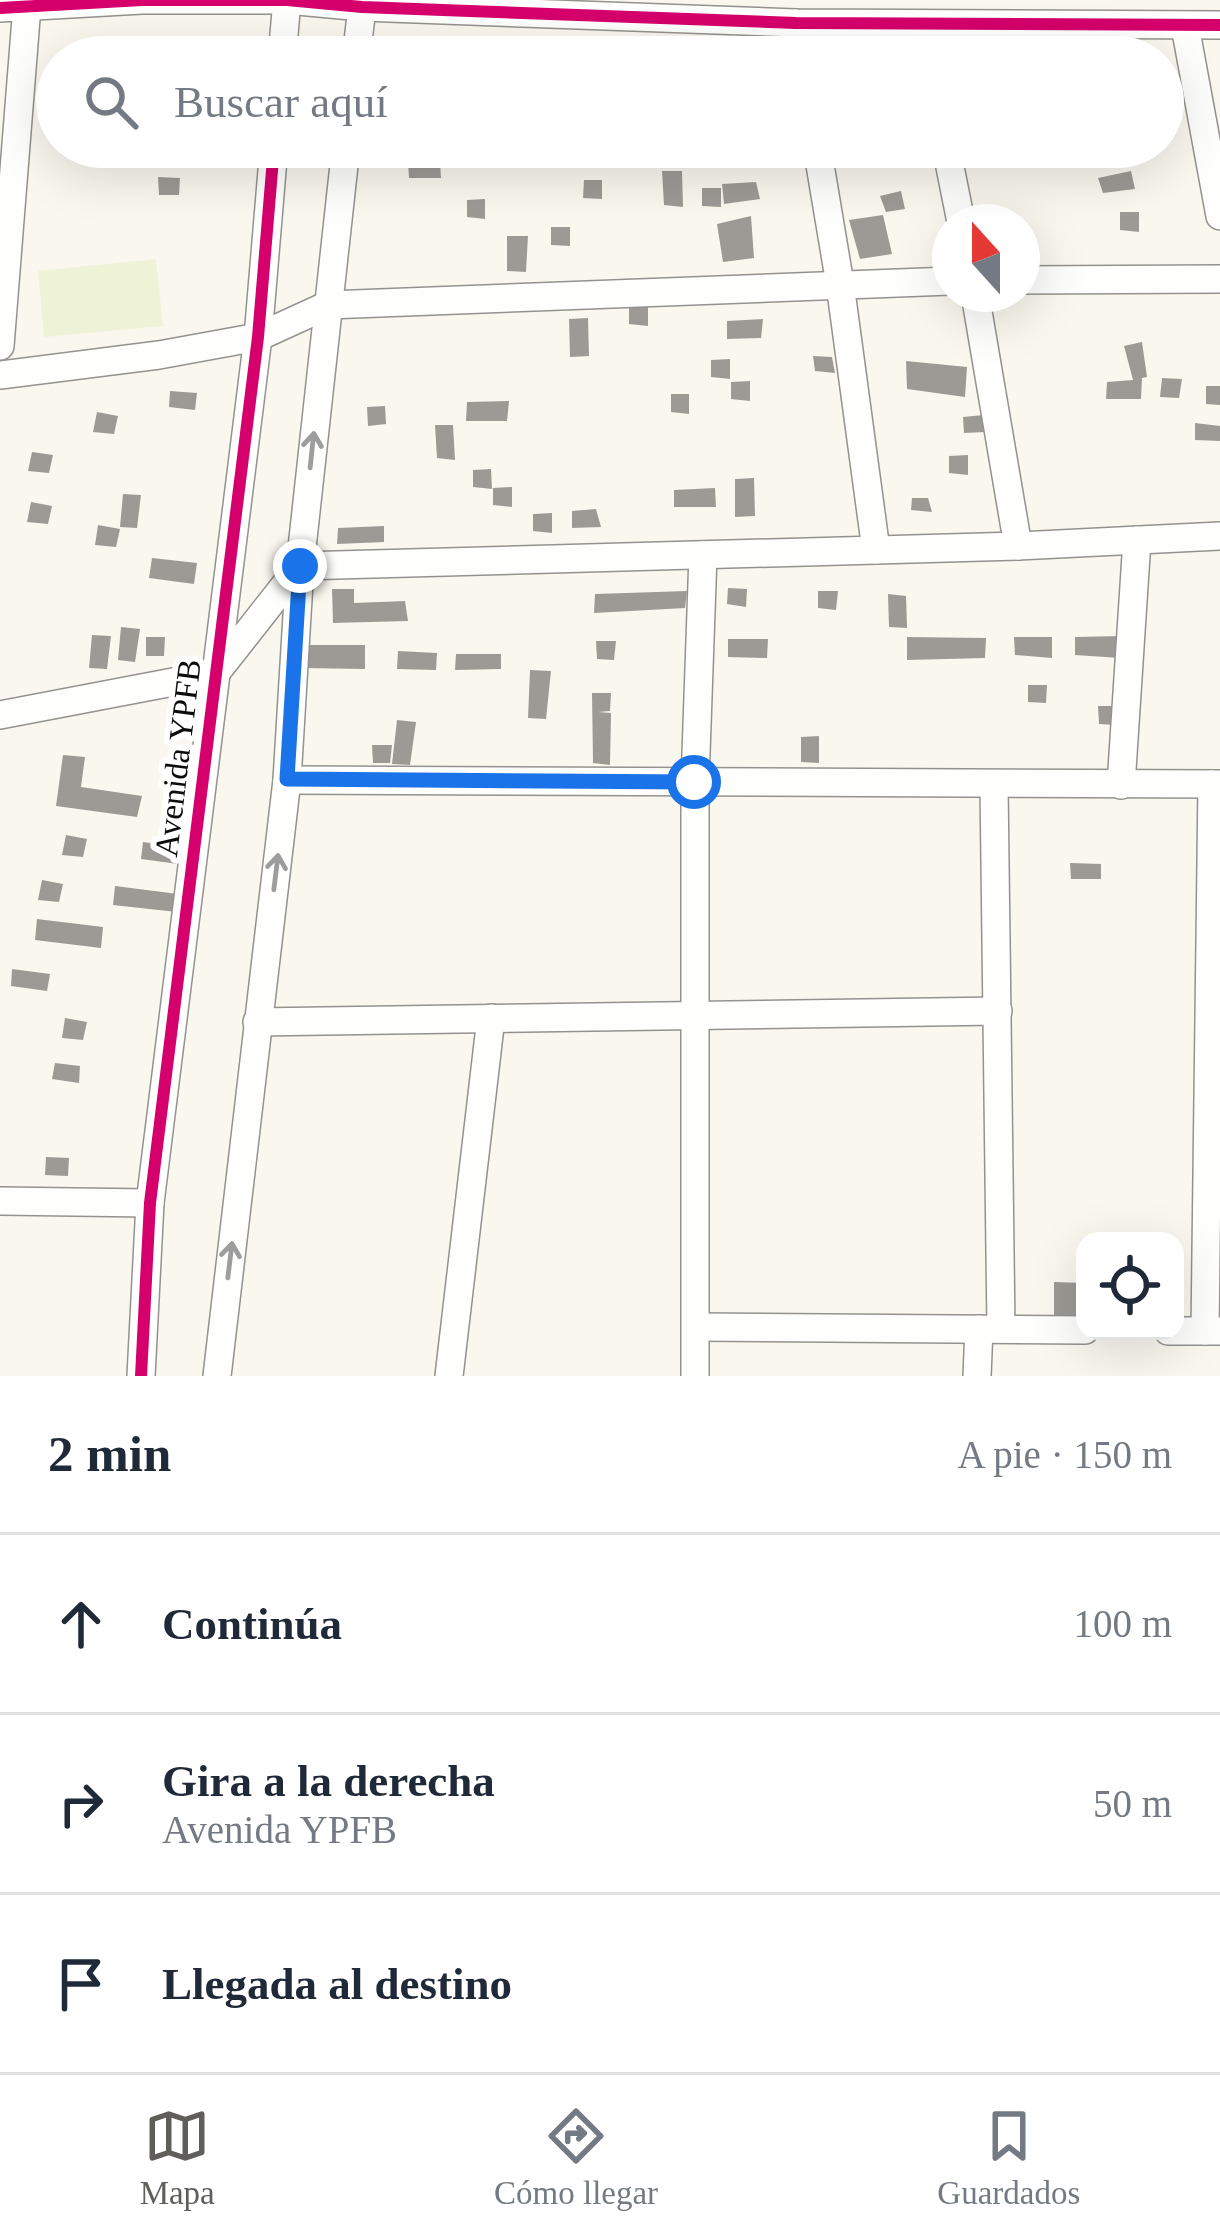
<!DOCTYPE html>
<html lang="es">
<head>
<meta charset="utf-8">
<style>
	body { margin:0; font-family:"Times New Roman",serif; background:#f2f2f3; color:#1f2937 }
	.controls { position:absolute; right:36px; bottom:36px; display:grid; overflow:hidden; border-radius:24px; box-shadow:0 12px 48px #0002 }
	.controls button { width:108px; height:108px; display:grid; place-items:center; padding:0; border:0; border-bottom:3px solid #e0e1e3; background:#fff; color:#1f2937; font:60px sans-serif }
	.compass { position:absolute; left:932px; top:204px; width:108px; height:108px; border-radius:50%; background:#fff; box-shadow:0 12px 48px #0002; rotate:339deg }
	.stop { position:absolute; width:36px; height:36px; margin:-27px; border:9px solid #1a73e8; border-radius:50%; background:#fff }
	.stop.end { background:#1a73e8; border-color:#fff; box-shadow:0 3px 12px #0008 }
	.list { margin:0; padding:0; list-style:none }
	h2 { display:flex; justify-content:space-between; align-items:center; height:156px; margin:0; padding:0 48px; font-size:51px }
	h2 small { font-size:39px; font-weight:400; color:#747a83 }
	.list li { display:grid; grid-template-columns:78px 1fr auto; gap:36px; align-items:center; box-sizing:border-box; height:180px; padding:0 48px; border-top:3px solid #e0e1e3 }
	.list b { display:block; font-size:45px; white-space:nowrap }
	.list p { margin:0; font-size:39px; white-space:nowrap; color:#747a83 }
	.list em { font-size:39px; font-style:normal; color:#747a83 }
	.icon { flex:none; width:66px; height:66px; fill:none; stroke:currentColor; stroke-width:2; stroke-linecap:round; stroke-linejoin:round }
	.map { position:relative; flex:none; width:1220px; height:1376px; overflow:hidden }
	.search { position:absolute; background:#fff; box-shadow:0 12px 48px #0002; left:36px; right:36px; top:36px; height:132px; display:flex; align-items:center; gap:30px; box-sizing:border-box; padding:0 42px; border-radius:66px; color:#747a83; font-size:45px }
	.sheet { height:696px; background:#fff }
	nav { display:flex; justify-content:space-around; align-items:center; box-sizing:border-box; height:168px; border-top:3px solid #e0e1e3; background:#fff; font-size:33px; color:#747a83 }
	nav a { display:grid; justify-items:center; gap:6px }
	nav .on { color:#5f5e5b }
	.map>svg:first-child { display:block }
</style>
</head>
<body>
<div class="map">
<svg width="1220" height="1376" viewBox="0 0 1220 1376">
	<rect width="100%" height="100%" fill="#faf7ef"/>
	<polygon fill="#eef3d8" points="156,259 163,326 44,337 38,271"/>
	<g fill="#9c9a95">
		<polygon points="563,39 563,57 544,57 544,40"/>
		<polygon points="905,147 942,147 945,164 913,168"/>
		<polygon points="440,161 441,178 409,178 408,162"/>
		<polygon points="662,171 682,171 683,207 664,205"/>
		<polygon points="1131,171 1135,189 1103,193 1098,178"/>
		<polygon points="158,177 180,178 179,195 159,195"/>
		<polygon points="584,180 602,180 602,199 583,198"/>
		<polygon points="756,182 760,199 724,204 722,184"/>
		<polygon points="702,188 721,188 721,207 702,206"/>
		<polygon points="901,191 905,209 886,212 880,196"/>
		<polygon points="485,199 485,219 467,217 467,200"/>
		<polygon points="1120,212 1139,212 1139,232 1120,230"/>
		<polygon points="883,215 892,254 860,259 849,220"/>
		<polygon points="751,216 754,258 723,262 717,224"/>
		<polygon points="551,227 570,227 570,246 551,245"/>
		<polygon points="507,236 528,236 526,272 507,271"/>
		<polygon points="629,307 648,307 648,326 629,324"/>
		<polygon points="588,318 589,356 570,357 569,319"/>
		<polygon points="763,319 761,338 727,339 727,321"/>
		<polygon points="1142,342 1147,377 1142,378 1141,399 1106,399 1107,382 1133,380 1124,346"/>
		<polygon points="813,356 832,357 835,373 815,371"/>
		<polygon points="730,359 730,379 711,377 711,360"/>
		<polygon points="906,361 967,367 965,397 907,389"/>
		<polygon points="1162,378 1182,379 1179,398 1160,397"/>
		<polygon points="750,381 750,401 731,399 731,382"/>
		<polygon points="1206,386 1220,386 1220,405 1206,404"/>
		<polygon points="170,391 197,393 195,410 169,407"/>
		<polygon points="671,394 689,394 689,414 671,412"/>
		<polygon points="509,401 507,421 466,421 467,402"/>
		<polygon points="385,406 386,424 368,426 367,407"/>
		<polygon points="97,412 118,416 114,434 93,432"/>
		<polygon points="984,415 985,432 964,433 963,417"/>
		<polygon points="1195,423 1220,426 1220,441 1195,440"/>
		<polygon points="435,425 453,425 455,460 437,458"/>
		<polygon points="32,452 53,455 49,473 28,471"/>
		<polygon points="968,455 968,475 949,473 949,456"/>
		<polygon points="491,469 492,489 473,487 473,470"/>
		<polygon points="754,478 755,516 735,517 735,479"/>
		<polygon points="512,487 512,507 493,505 493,488"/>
		<polygon points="715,488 716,507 674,507 674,490"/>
		<polygon points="123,494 141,495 137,528 120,527"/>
		<polygon points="912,498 928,498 932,512 911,510"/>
		<polygon points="31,502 52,506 48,524 27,522"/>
		<polygon points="596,509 601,527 572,528 572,511"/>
		<polygon points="552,513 552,533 533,531 533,514"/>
		<polygon points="98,525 120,529 116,547 95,545"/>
		<polygon points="384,526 384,542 337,544 338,528"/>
		<polygon points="152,558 197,563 194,584 149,578"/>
		<polygon points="728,588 747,589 746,607 727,604"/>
		<polygon points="332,589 354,589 354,603 405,601 408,621 333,623"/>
		<polygon points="687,591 685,608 594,613 595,594"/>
		<polygon points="818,591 838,591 836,610 818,608"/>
		<polygon points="888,594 906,596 907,628 889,627"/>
		<polygon points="121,627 140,629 135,662 118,660"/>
		<polygon points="92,635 111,636 107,669 89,668"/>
		<polygon points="1121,636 1120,658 1075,655 1075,637"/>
		<polygon points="146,637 165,637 164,656 146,656"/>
		<polygon points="907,637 986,638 985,658 907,660"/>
		<polygon points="1014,637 1052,637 1052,658 1015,655"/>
		<polygon points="728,639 768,639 767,658 728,657"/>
		<polygon points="596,641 616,641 614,660 597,659"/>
		<polygon points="306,645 365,645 365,669 302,668"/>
		<polygon points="398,651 437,653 436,670 397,669"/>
		<polygon points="456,654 501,654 501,669 455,670"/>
		<polygon points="530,670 551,671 546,719 528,718"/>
		<polygon points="1028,685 1047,685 1046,703 1028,702"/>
		<polygon points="592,693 611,693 610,711 598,712 611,713 610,765 593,763"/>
		<polygon points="1098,706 1118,706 1117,725 1099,724"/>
		<polygon points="397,720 416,722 410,765 392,764"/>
		<polygon points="819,736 819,763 801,762 801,737"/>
		<polygon points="372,745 392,745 390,763 373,763"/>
		<polygon points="63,755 85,757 81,787 142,796 137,817 56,806"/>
		<polygon points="66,835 87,839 83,857 62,855"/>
		<polygon points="143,842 180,847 178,864 141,859"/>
		<polygon points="1070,863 1101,864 1101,879 1071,879"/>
		<polygon points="42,880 63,884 59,902 38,900"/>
		<polygon points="115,886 178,894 177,912 113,905"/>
		<polygon points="37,919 103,927 101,948 35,940"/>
		<polygon points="12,969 50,974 47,991 11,986"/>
		<polygon points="65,1018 87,1022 83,1040 62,1038"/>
		<polygon points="55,1063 80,1066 79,1083 52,1079"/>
		<polygon points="46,1157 69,1158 68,1176 45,1175"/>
		<polygon points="1054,1282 1085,1283 1085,1317 1054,1316"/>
	</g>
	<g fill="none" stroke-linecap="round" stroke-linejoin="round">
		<defs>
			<g id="minor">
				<polyline points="0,8 142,0 287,0 362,7 796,23 1220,25"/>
				<polyline points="796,23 801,57"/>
				<polyline points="922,25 928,57"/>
				<polyline points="1185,26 1220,216"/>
				<polyline points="282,57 287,0"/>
				<polyline points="356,57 363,0"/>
				<polyline points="817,147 840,284 876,550"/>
				<polyline points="946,147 961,222"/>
				<polyline points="1022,280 1220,279"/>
				<polyline points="975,294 1018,546"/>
				<polyline points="0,346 27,6"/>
				<polyline points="0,375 159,355 258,337 328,305 950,281"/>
				<polyline points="300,566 1018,546 1220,536"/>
				<polyline points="0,715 215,674 300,566"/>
				<polyline points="287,780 1220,784"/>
				<polyline points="994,785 1001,1329"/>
				<polyline points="1121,785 1137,540"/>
				<polyline points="257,1022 998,1011"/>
				<polyline points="0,1201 150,1203"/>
				<polyline points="696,1327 1085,1330"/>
				<polyline points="1168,1331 1220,1331"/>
				<polyline points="1205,1331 1212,784"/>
				<polyline points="141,1376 150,1203 258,337 274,147"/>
				<polyline points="217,1376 287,780 300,566 346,147"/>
				<polyline points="449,1376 491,1018"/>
				<polyline points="695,1376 695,782 703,555"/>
				<polyline points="977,1376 979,1329"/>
			</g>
		</defs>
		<use href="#minor" stroke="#93928e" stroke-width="30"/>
		<use href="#minor" stroke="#fefefd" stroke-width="27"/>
		<defs>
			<g id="cycleway">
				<polyline points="0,8 142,0 287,0 362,7 796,23 1220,25"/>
				<polyline points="141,1376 150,1203 258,337 274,147"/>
			</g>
		</defs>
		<use href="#cycleway" stroke="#fff" stroke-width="20"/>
		<use href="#cycleway" stroke="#d6006c" stroke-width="12"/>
	</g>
	<defs><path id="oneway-shaft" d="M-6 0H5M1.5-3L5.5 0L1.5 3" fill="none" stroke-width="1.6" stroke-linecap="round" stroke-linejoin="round" transform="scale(3)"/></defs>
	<g stroke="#9d9d9d">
		<use href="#oneway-shaft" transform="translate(312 450) rotate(-84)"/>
		<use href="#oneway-shaft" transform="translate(276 872) rotate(-83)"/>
		<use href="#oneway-shaft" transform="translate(230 1260) rotate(-83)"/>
	</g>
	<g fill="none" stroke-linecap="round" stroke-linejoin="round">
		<polyline stroke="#1a73e8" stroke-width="15" points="300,566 287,779 694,782"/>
	</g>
	<g text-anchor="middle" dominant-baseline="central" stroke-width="12" stroke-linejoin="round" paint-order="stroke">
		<g font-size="33" fill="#0c0c0c" stroke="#fff">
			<text transform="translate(178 758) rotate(-83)">Avenida YPFB</text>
		</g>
	</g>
</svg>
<div class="controls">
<button><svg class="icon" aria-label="locate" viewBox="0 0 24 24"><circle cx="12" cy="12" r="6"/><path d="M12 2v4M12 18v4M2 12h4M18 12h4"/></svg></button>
</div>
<svg class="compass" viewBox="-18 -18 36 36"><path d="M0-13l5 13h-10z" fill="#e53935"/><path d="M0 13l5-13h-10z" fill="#747a83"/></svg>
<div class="stop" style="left:694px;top:782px"></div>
<div class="stop end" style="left:300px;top:566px"></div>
<div class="search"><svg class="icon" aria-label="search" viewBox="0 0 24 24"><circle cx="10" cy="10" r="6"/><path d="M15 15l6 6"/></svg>Buscar aquí</div>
</div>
<section class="sheet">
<h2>2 min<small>A pie · 150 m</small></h2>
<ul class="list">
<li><svg class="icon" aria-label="ahead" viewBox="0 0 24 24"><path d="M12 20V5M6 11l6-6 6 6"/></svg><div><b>Continúa</b></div><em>100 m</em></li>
<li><svg class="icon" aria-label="right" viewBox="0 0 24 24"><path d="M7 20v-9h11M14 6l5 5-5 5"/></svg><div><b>Gira a la derecha</b><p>Avenida YPFB</p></div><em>50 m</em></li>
<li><svg class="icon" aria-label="arrive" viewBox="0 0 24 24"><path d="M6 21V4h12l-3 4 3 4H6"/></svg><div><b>Llegada al destino</b></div></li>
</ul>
</section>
<nav>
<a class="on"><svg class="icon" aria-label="map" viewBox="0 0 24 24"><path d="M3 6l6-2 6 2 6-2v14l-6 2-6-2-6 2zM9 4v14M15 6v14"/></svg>Mapa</a>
<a><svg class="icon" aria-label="directions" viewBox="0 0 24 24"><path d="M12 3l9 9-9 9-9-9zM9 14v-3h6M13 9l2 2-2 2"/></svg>Cómo llegar</a>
<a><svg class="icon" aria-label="saved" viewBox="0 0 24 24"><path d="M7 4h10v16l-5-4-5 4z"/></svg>Guardados</a>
</nav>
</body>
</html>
